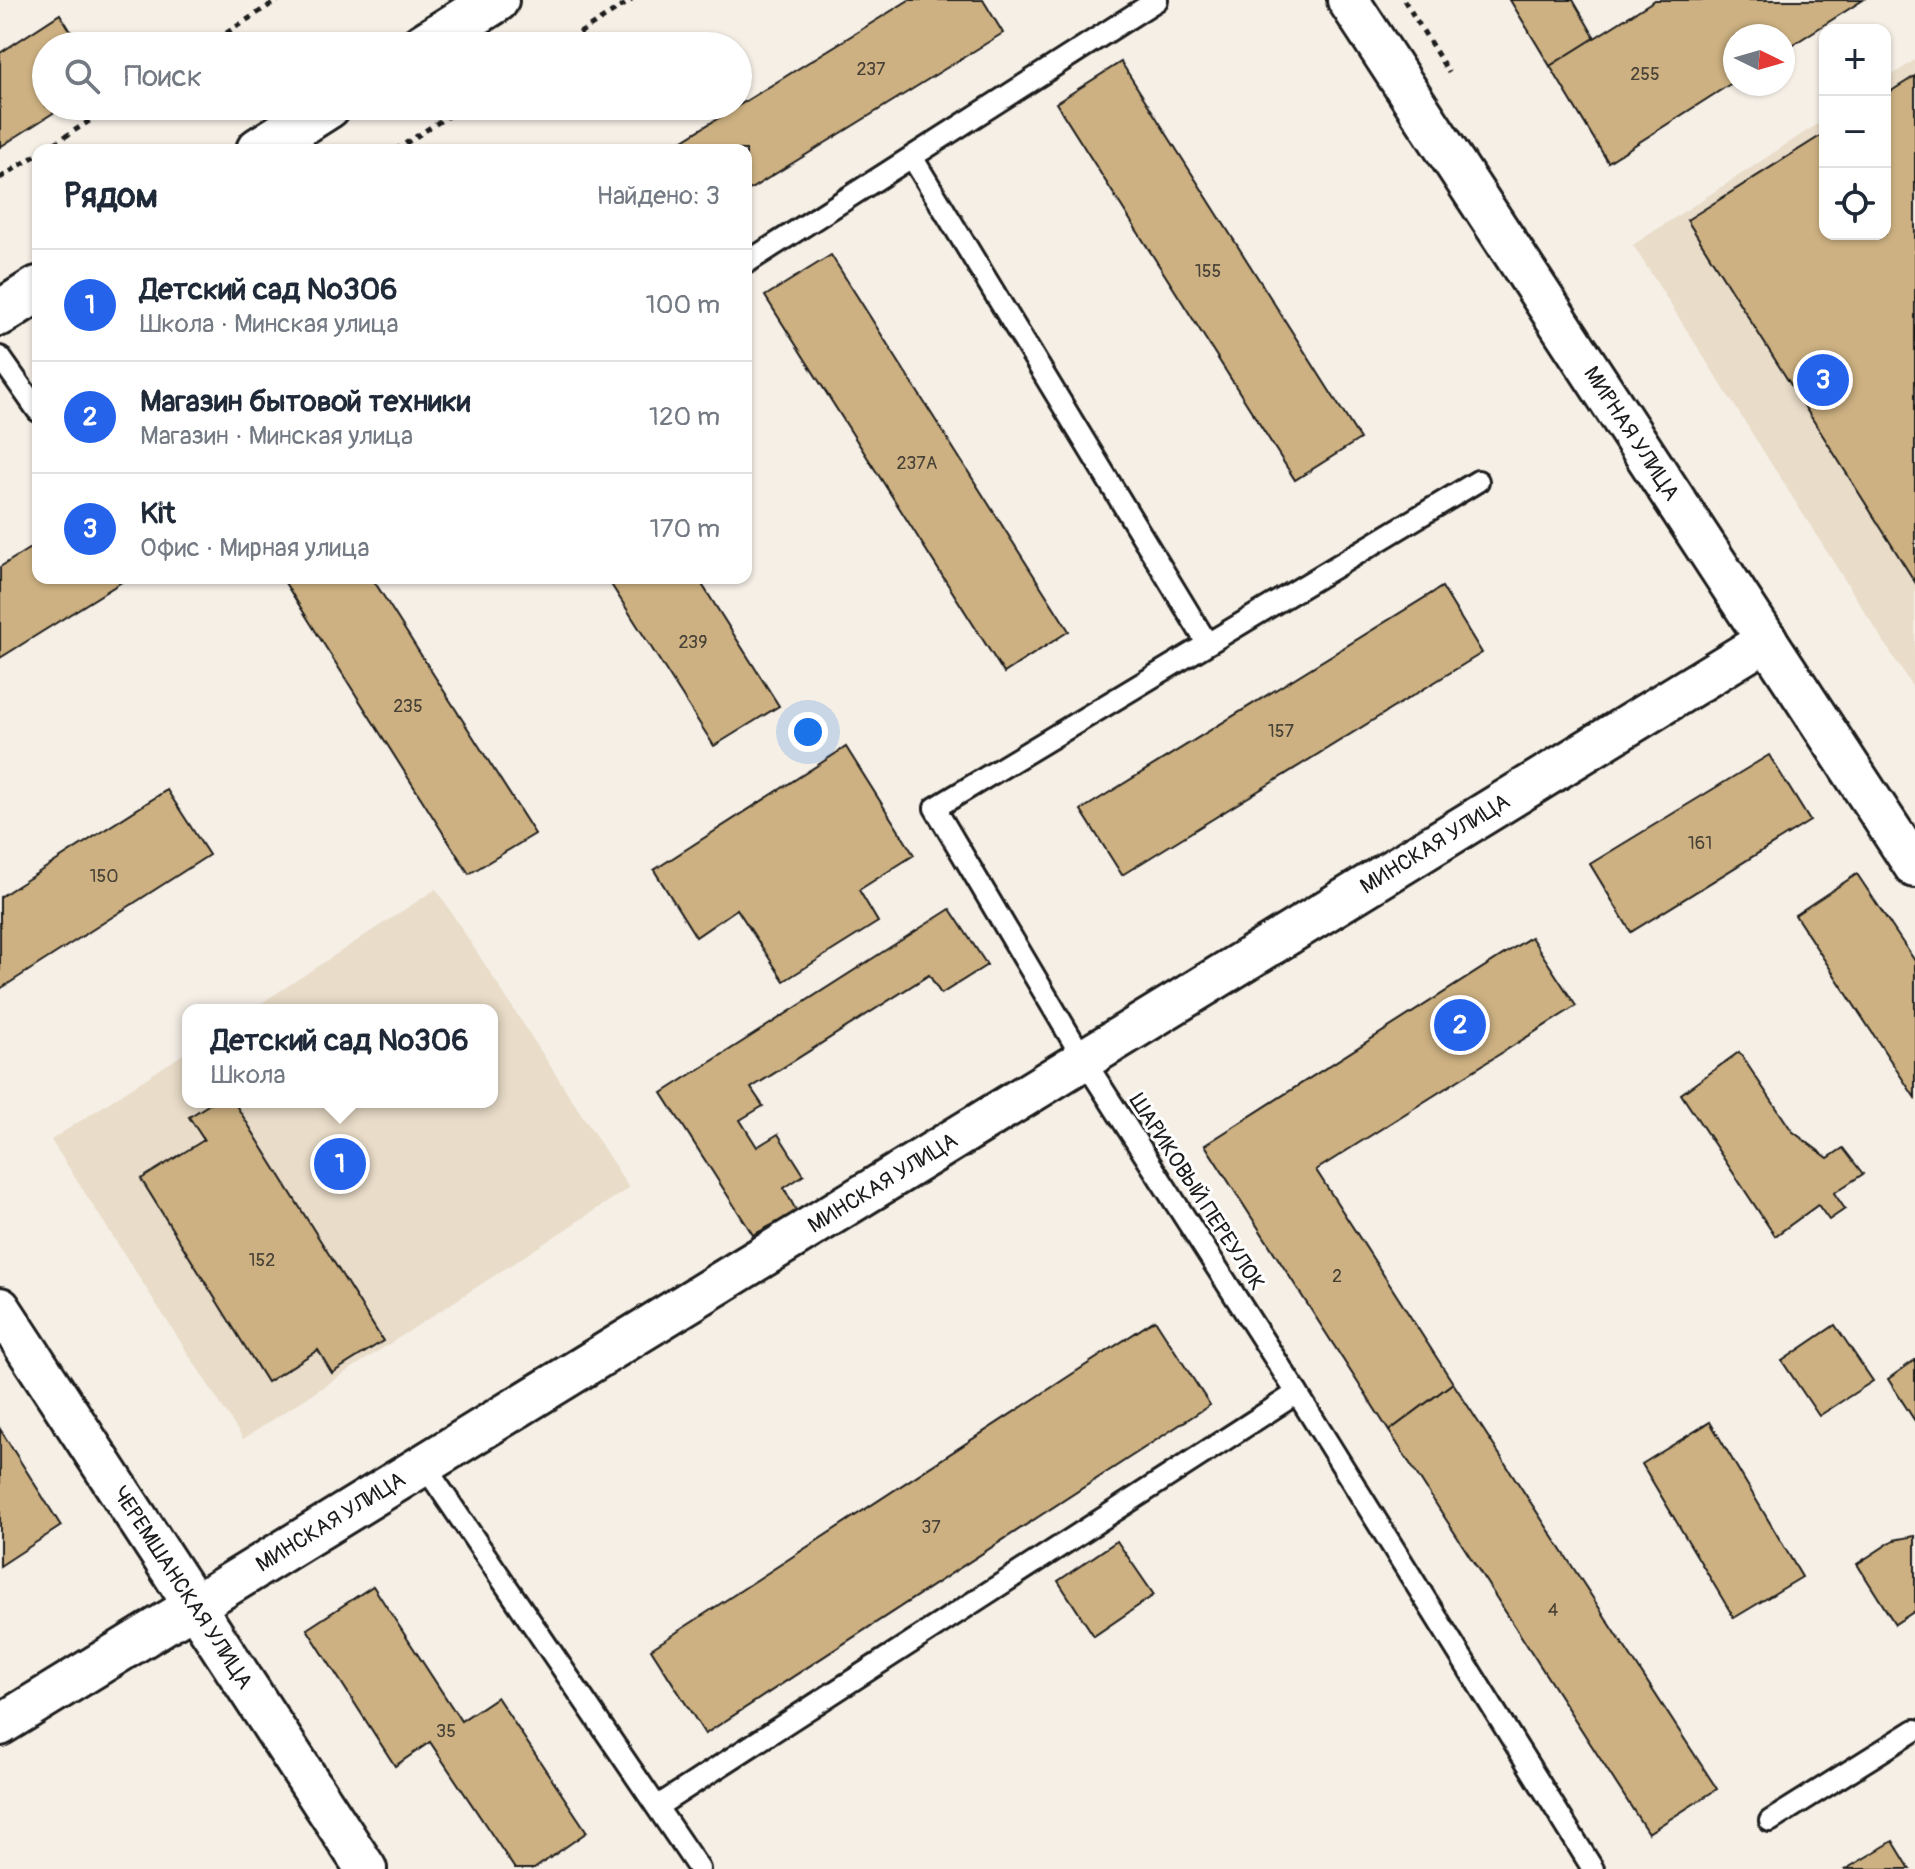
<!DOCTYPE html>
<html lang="ru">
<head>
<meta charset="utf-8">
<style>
	body { margin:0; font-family:Pangolin,sans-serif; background:#f2f2f3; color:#1f2937 }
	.controls { position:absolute; right:24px; top:24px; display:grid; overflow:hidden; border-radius:16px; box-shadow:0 2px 6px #0004 }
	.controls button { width:72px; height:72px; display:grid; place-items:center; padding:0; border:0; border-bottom:2px solid #e0e1e3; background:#fff; color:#1f2937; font:40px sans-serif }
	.compass { position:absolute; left:1723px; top:24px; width:72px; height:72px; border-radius:50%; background:#fff; box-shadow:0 2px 6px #0004; rotate:95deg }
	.you { position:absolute; left:808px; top:732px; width:28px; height:28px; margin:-20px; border:6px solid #fff; border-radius:50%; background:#1a73e8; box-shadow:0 0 0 12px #1a73e833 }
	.badge { display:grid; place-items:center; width:52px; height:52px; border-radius:50%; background:#2563eb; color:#fff; font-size:26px; font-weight:700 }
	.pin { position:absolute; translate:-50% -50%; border:4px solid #fff; box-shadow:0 2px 8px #0006 }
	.popup { position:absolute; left:182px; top:1004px; width:316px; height:104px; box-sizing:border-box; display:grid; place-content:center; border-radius:16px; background:#fff; filter:drop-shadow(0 2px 6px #0005); font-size:26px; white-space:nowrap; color:#747a83 }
	.popup b { font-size:30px; color:#1f2937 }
	.popup::after { content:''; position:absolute; left:50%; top:100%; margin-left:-16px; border:16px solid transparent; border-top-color:#fff }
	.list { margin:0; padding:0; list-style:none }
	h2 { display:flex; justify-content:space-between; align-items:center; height:104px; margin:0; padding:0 32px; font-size:34px }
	h2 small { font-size:26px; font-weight:400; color:#747a83 }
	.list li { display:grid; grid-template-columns:52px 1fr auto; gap:24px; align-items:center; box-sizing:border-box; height:112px; padding:0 32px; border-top:2px solid #e0e1e3 }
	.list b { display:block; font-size:30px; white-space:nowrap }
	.list p { margin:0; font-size:26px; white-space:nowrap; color:#747a83 }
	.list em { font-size:26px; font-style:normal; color:#747a83 }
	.icon { flex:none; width:44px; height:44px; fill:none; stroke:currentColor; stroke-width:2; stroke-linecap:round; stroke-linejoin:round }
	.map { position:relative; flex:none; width:1915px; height:1869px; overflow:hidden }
	.search { position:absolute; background:#fff; box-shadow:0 2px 6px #0004; left:32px; top:32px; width:720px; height:88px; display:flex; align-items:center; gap:20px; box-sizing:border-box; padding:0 28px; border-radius:44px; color:#747a83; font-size:30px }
	.panel { position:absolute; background:#fff; box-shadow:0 2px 6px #0004; left:32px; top:144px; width:720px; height:440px; border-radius:16px }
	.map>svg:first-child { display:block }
</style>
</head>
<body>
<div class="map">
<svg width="1915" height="1869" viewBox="0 0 1915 1869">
	<rect width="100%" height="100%" fill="#f5efe6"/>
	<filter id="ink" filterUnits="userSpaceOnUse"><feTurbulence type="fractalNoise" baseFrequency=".0125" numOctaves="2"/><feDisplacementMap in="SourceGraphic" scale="16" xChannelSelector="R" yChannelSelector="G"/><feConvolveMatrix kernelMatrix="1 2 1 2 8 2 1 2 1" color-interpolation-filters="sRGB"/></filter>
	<g filter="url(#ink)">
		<g fill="#e9dcc8">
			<polygon points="1915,60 1915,691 1633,245 1825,119 1825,234 1885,234 1885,80"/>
			<polygon points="436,889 629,1188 243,1439 51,1140 188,1051 188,1102 492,1102 492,1010 251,1010"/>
		</g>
		<g fill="#cdb182" stroke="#1c1c1c" stroke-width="2">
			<polygon points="909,0 983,0 1003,33 746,192 746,150 667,150"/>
			<polygon points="1510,0 1573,0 1595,38 1550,66"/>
			<polygon points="1655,0 1863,0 1783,51 1783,36 1735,36 1735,81 1608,162 1550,66"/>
			<polygon points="60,14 80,46 46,46 46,106 64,106 0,147 0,53"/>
			<polygon points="1121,62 1360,439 1295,480 1056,103"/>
			<polygon points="1915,76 1915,582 1687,220 1825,133 1825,234 1885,234 1885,95"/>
			<polygon points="831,255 1069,631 1004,673 765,296"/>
			<polygon points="38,543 38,578 128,578 0,658 0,567"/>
			<polygon points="282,578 372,578 535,834 469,874"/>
			<polygon points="607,578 698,578 779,706 714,746"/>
			<polygon points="1442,587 1482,653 1122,875 1081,810"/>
			<polygon points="846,747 914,855 859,890 878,922 784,981 737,909 696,937 654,870"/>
			<polygon points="1769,755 1810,821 1631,932 1590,864"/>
			<polygon points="167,790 209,855 0,989 0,897"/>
			<polygon points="1857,874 1915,961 1915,1098 1795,915"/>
			<polygon points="950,909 987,965 941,994 929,975 751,1088 763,1106 740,1120 757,1147 778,1134 804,1175 784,1188 797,1212 753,1235 662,1093"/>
			<polygon points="1531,937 1576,1006 1316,1170 1453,1383 1389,1431 1205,1145"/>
			<polygon points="1739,1052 1792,1131 1828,1158 1843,1148 1863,1174 1834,1193 1845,1209 1829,1220 1818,1205 1775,1236 1681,1094"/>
			<polygon points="213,1102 234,1102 383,1341 332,1373 318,1350 267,1382 141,1179 204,1140 189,1117"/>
			<polygon points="1155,1320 1210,1405 705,1734 651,1649"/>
			<polygon points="1835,1325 1873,1381 1819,1416 1782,1361"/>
			<polygon points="1915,1360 1915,1421 1888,1379"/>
			<polygon points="1453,1383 1717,1789 1648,1833 1389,1431"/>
			<polygon points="1710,1422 1802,1577 1734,1618 1642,1464"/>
			<polygon points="0,1429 61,1526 0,1566"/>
			<polygon points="1915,1536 1915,1611 1895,1624 1857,1564 1894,1540"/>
			<polygon points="1117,1541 1154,1595 1094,1636 1058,1581"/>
			<polygon points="373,1586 461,1721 497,1697 587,1832 534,1869 515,1869 430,1742 395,1766 307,1629"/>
			<polygon points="1893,1841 1910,1869 1846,1869"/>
		</g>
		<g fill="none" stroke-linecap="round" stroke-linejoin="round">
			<defs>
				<g id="lane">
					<polyline points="912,157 1207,643"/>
					<polyline points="746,263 1157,0"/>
					<polyline points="0,357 38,411"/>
					<polyline points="1478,481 935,808 1084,1060 1297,1393 1593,1869"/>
					<polyline points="424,1465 699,1869"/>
					<polyline points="658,1806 1297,1393"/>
					<polyline points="1770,1821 1915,1730"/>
				</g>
				<g id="street">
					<path id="s1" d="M1348,0L1915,867"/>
					<path id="s2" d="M0,1308L366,1869"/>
					<path id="s3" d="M0,1725L1767,640"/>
				</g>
				<g id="primary">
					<polyline points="423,46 496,0"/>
					<polyline points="259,150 328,106"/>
					<polyline points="0,313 38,289"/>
				</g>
			</defs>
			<use href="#lane" stroke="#1c1c1c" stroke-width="26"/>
			<use href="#street" stroke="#1c1c1c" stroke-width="46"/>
			<use href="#primary" stroke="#1c1c1c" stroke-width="50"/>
			<g stroke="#1c1c1c" stroke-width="5" stroke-dasharray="6 6" stroke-linecap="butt">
				<polyline points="1404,0 1449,73"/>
				<polyline points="206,46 278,0"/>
				<polyline points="559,46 632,0"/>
				<polyline points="44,150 113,106"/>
				<polyline points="395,150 464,106"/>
				<polyline points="0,178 38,154"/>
			</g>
			<use href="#lane" stroke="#fff" stroke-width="20"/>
			<use href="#street" stroke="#fff" stroke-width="40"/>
			<use href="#primary" stroke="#fff" stroke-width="44"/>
		</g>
	</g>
	<g text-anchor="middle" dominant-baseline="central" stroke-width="6" stroke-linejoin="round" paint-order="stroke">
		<g font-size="18" fill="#484136">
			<text x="871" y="69">237</text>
			<text x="1645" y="74">255</text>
			<text x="1208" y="271">155</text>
			<text x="917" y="463">237А</text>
			<text x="693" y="642">239</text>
			<text x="408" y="706">235</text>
			<text x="1281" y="731">157</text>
			<text x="1700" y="843">161</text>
			<text x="104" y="876">150</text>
			<text x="262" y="1260">152</text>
			<text x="1337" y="1276">2</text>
			<text x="931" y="1527">37</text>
			<text x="1553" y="1610">4</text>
			<text x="446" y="1731">35</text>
		</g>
		<g font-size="22" fill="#1c1c1c" stroke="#fff">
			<text stroke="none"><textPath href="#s1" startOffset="518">МИРНАЯ УЛИЦА</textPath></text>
			<text stroke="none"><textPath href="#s3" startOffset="1684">МИНСКАЯ УЛИЦА</textPath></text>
			<text stroke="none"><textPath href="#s3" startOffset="1036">МИНСКАЯ УЛИЦА</textPath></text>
			<text transform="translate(1197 1192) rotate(57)">ШАРИКОВЫЙ ПЕРЕУЛОК</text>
			<text stroke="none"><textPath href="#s3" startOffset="388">МИНСКАЯ УЛИЦА</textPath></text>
			<text stroke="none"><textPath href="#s2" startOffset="334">ЧЕРЕМШАНСКАЯ УЛИЦА</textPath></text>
		</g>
	</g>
</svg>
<div class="controls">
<button>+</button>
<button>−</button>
<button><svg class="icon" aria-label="locate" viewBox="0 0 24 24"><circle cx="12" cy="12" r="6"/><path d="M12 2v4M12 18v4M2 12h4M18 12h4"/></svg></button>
</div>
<svg class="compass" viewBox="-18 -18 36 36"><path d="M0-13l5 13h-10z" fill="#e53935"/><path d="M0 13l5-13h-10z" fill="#747a83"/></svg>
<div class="you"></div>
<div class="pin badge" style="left:340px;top:1164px">1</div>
<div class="popup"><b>Детский сад №306</b>Школа</div>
<div class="pin badge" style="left:1460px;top:1025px">2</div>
<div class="pin badge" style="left:1823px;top:380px">3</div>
<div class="search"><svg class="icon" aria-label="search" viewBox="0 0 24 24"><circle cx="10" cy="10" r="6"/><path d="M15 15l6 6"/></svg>Поиск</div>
<section class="panel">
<h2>Рядом<small>Найдено: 3</small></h2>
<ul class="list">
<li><span class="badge">1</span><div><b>Детский сад №306</b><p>Школа · Минская улица</p></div><em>100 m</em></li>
<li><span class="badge">2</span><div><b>Магазин бытовой техники</b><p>Магазин · Минская улица</p></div><em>120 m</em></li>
<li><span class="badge">3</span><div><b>Kit</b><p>Офис · Мирная улица</p></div><em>170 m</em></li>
</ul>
</section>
</div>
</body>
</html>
